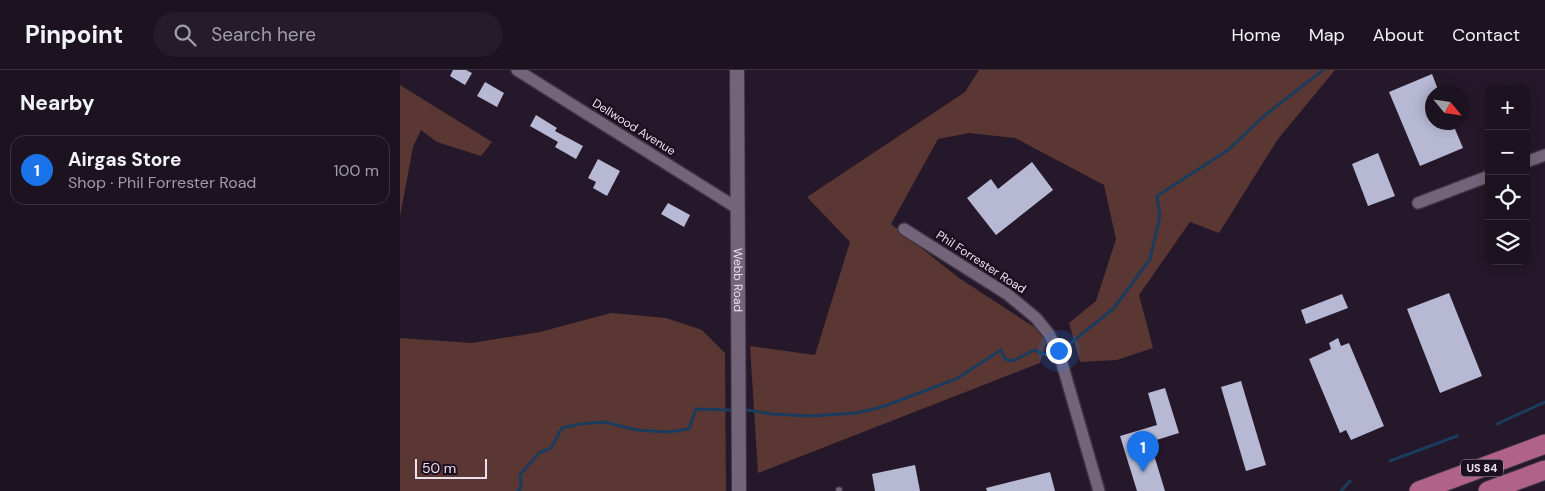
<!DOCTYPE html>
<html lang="en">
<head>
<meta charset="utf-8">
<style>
	body { margin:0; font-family:"DM Sans",sans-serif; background:#251b29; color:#f1f3f6 }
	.controls { position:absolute; right:15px; top:15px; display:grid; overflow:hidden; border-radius:10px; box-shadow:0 2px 12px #0003 }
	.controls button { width:45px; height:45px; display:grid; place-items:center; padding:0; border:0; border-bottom:1px solid #3a323e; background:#1c1220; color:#f1f3f6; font:25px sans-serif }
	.compass { position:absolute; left:1025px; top:15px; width:45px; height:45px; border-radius:50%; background:#1c1220; box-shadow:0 2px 12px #0003; rotate:119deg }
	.scale { position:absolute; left:15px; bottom:12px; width:72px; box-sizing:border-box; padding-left:5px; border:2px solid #ebe1ee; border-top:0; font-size:14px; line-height:18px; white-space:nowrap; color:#ebe1ee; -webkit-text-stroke:4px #1c0f20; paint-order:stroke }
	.you { position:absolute; left:658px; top:280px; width:18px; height:18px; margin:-12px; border:4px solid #fff; border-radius:50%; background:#1a73e8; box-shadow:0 0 0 8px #1a73e833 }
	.badge { display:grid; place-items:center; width:32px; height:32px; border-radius:50%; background:#1a73e8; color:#fff; font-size:16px; font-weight:700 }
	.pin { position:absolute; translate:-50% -41px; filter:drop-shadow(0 1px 2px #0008) }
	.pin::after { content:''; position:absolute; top:26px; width:18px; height:15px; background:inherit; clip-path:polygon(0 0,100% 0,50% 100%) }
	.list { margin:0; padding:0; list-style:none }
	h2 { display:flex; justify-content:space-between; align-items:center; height:65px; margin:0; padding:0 20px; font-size:21px }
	h2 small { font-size:16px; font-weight:400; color:#a09ea5 }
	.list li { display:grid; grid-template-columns:32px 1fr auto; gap:15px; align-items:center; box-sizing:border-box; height:70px; margin:0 10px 10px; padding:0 10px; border:1px solid #3a323e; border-radius:15px }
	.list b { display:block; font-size:19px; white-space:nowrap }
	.list p { margin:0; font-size:16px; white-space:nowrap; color:#a09ea5 }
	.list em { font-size:16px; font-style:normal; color:#a09ea5 }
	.icon { flex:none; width:28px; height:28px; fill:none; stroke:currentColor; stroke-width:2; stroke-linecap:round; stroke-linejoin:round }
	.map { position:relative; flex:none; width:1145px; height:421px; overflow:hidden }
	header { display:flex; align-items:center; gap:30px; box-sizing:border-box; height:70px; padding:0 25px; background:#1c1220; border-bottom:1px solid #3a323e }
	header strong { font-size:24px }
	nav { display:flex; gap:28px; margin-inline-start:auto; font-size:18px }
	.search { width:350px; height:45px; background:#251b29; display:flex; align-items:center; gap:12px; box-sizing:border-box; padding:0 18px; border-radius:28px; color:#a09ea5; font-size:19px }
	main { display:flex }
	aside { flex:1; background:#1c1220 }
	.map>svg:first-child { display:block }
</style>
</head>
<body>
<header>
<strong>Pinpoint</strong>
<div class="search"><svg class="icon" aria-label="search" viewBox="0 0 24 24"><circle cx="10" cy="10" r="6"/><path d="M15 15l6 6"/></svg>Search here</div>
<nav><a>Home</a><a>Map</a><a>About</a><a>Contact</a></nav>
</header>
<main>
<aside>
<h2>Nearby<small></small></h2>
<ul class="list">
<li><span class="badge">1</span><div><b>Airgas Store</b><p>Shop · Phil Forrester Road</p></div><em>100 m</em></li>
</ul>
</aside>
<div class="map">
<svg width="1145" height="421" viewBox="0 0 1145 421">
	<rect width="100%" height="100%" fill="#25182a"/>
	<g fill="#5b3733">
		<polygon points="579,0 935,0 878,69 819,163 790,152 739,225 753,278 717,290 680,292 669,253 696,231 716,169 704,115 615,68 569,63 538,69 491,154 559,208 648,266 640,293 358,403 350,276 415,285 450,172 407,127 565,22"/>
		<polygon points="0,15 92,72 81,86 37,72 21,60 13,77 0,146"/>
		<polygon points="211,243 266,248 302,260 325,283 326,421 0,421 0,268 72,273 140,262"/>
	</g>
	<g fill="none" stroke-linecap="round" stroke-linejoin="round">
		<g stroke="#1b3c5c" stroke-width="3">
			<polyline points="664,276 671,273 714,238 750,189 760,146 757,126 828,80 864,46 923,0"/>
			<polyline points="347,340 372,344 410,346 457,343 482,337 556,309 601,280 605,289 613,291 634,280 646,285 650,283"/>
			<polyline points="1097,354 1145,332"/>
			<polyline points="990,391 1057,366"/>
			<polyline points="118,421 121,418 120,405 139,383 151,378 162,358 180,354 204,352 237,360 268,362 289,359 296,339 330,340"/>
			<polyline points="941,421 950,411"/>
		</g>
	</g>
	<g fill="#b7b8d3">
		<polygon points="53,0 66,0 72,3 65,15 50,6"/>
		<polygon points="1032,4 1039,22 1032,22 1032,52 1052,52 1063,78 1020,96 989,22"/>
		<polygon points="85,12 104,23 97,37 77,26"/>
		<polygon points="136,45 157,58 155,61 183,76 176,89 155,77 158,72 130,56"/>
		<polygon points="978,83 995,126 968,136 952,94"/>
		<polygon points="198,89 220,101 207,126 193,118 196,112 188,108"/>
		<polygon points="632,92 653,120 596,165 567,128 591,109 598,119"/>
		<polygon points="268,133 290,145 284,157 261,144"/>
		<polygon points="1049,223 1082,306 1040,323 1007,239"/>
		<polygon points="942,224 948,238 906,254 901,240"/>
		<polygon points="938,268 941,276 949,273 984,356 951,370 946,360 940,363 909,289 931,279 929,273"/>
		<polygon points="841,311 866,395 846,401 821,317"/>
		<polygon points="765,318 779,363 750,372 765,421 737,421 720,366 757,355 748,323"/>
		<polygon points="515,395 520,421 475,421 472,404"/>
		<polygon points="650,402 655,421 587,421 586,418"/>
	</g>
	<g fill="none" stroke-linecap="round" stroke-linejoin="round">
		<defs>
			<polyline id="service" points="439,420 439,421"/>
			<g id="minor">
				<polyline points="117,0 337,138"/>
				<polyline points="1126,92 1145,85"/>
				<polyline points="1018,133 1089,106"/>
				<polyline points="504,159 607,224 636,248 649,264 661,290 699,421"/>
			</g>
			<g id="tertiary">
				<path id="s1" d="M337,0L339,421"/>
			</g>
			<g id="trunk">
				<polyline points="1019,421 1145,374"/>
				<polyline points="1088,421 1145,400"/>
			</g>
		</defs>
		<use href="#service" stroke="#3f3542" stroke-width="8"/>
		<use href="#minor" stroke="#3f3542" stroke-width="14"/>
		<use href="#tertiary" stroke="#3f3542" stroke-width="16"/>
		<use href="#trunk" stroke="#3f3542" stroke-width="21"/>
		<use href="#service" stroke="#746479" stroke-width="5.5"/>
		<use href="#minor" stroke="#746479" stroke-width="11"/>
		<use href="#tertiary" stroke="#746479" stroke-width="14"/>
		<use href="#trunk" stroke="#b06289" stroke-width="19"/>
	</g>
	<g text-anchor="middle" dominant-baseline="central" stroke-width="5" stroke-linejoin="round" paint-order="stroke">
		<rect fill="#1c0f20" stroke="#ada2b0" stroke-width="1" x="1061" y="389.5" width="42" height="17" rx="4"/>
		<g font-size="11" font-weight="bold" fill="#ebe1ee">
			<text x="1082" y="398">US 84</text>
		</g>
		<g font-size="12" fill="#ebe1ee" stroke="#1c0f20">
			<text transform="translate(234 57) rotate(32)">Dellwood Avenue</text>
			<text transform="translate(581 192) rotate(33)">Phil Forrester Road</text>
			<text stroke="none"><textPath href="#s1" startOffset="210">Webb Road</textPath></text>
		</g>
	</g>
</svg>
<div class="controls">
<button>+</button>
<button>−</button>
<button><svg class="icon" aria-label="locate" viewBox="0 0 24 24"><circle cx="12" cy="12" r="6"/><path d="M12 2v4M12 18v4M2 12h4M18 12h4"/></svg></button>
<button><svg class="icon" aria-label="layers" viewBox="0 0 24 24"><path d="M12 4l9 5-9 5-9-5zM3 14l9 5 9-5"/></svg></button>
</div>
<svg class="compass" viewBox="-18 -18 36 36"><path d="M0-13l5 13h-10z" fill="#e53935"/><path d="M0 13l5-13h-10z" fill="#a09ea5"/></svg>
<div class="scale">50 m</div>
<div class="you"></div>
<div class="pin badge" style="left:743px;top:402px">1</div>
</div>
</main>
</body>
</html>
